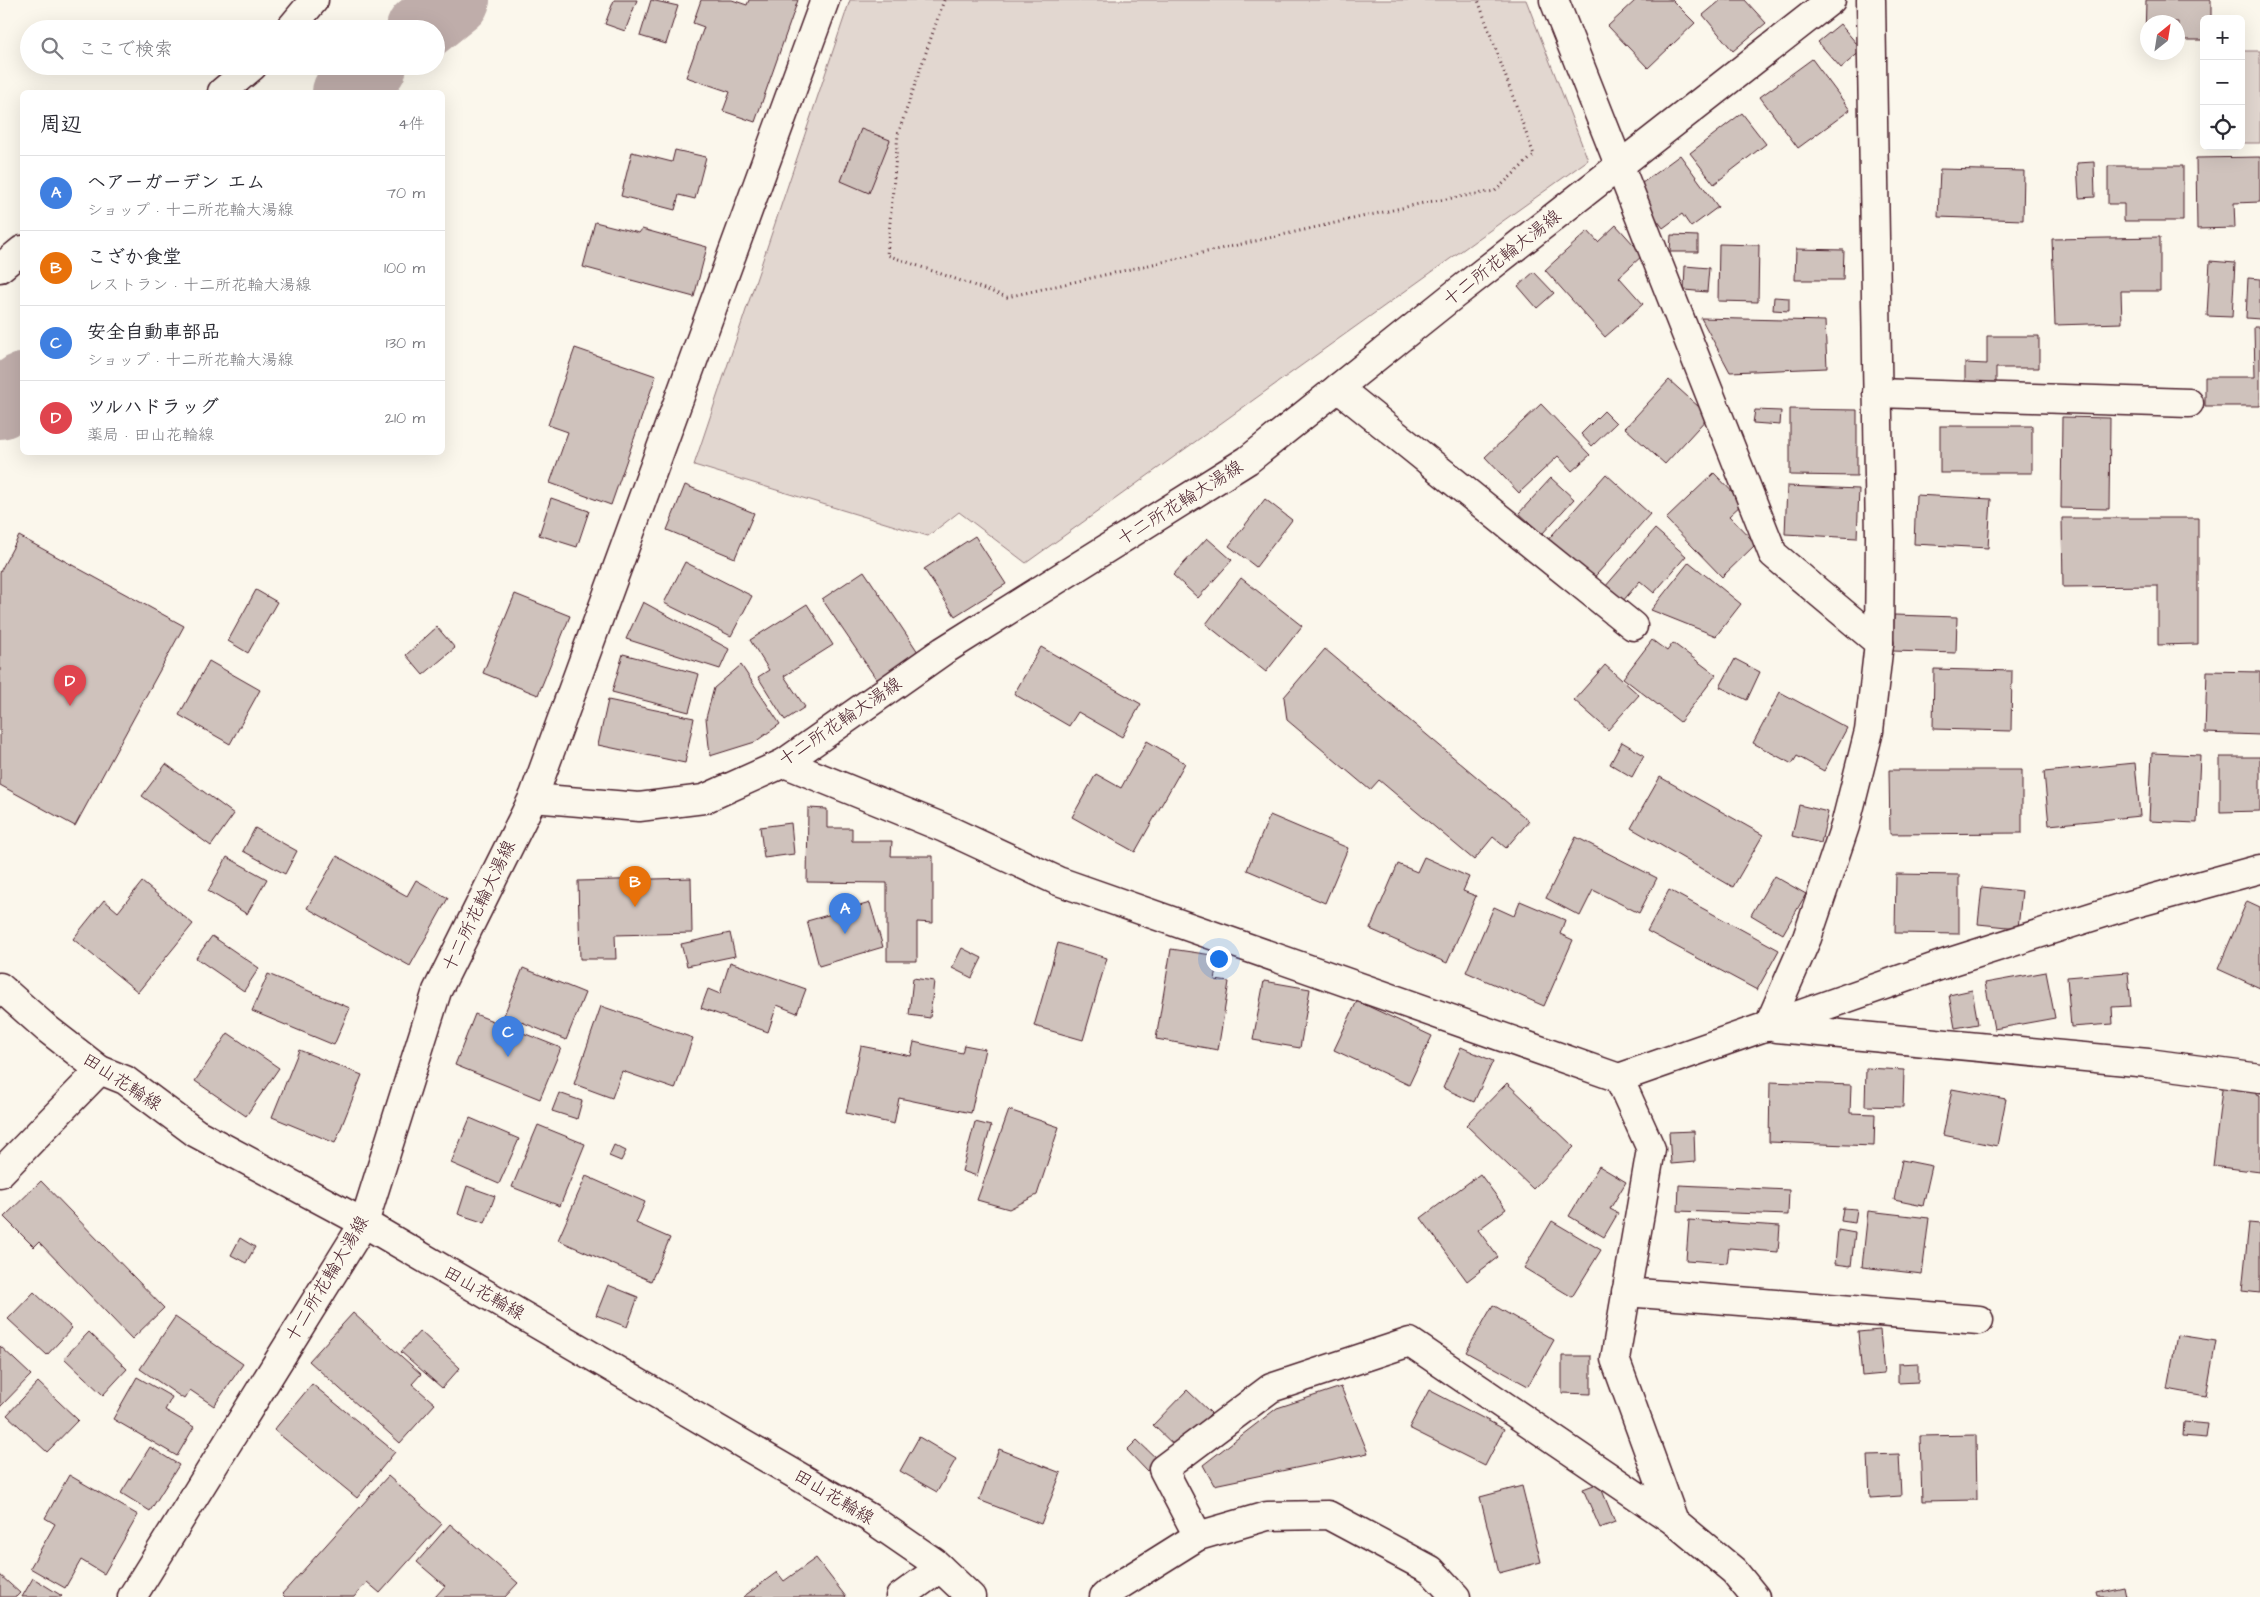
<!DOCTYPE html>
<html lang="ja">
<head>
<meta charset="utf-8">
<style>
	body { margin:0; font-family:"Architects Daughter","Klee One",sans-serif; background:#f7f7f7; color:#2b2b33 }
	.controls { position:absolute; right:15px; top:15px; display:grid; overflow:hidden; border-radius:8px; box-shadow:0 5px 20px #0002 }
	.controls button { width:45px; height:45px; display:grid; place-items:center; padding:0; border:0; border-bottom:1px solid #e1e1e2; background:#fff; color:#2b2b33; font:25px sans-serif }
	.compass { position:absolute; left:2140px; top:15px; width:45px; height:45px; border-radius:50%; background:#fff; box-shadow:0 5px 20px #0002; rotate:30deg }
	.you { position:absolute; left:1218px; top:958px; width:18px; height:18px; margin:-12px; border:4px solid #fff; border-radius:50%; background:#1a73e8; box-shadow:0 0 0 8px #1a73e833 }
	.badge { display:grid; place-items:center; width:32px; height:32px; border-radius:50%; background:#1a73e8; color:#fff; font-size:16px; font-weight:700 }
	.pin { position:absolute; translate:-50% -41px; filter:drop-shadow(0 1px 2px #0008) }
	.pin::after { content:''; position:absolute; top:26px; width:18px; height:15px; background:inherit; clip-path:polygon(0 0,100% 0,50% 100%) }
	.list { margin:0; padding:0; list-style:none }
	h2 { display:flex; justify-content:space-between; align-items:center; height:65px; margin:0; padding:0 20px; font-size:21px }
	h2 small { font-size:16px; font-weight:400; color:#7c7c81 }
	.list li { display:grid; grid-template-columns:32px 1fr auto; gap:15px; align-items:center; box-sizing:border-box; height:75px; padding:0 20px; border-top:1px solid #e1e1e2 }
	.list b { display:block; font-size:19px; white-space:nowrap }
	.list p { margin:0; font-size:16px; white-space:nowrap; color:#7c7c81 }
	.list em { font-size:16px; font-style:normal; color:#7c7c81 }
	.icon { flex:none; width:28px; height:28px; fill:none; stroke:currentColor; stroke-width:2; stroke-linecap:round; stroke-linejoin:round }
	.map { position:relative; flex:none; width:2260px; height:1597px; overflow:hidden }
	.search { position:absolute; background:#fff; box-shadow:0 5px 20px #0002; left:20px; top:20px; width:425px; height:55px; display:flex; align-items:center; gap:12px; box-sizing:border-box; padding:0 18px; border-radius:28px; color:#7c7c81; font-size:19px }
	.panel { position:absolute; background:#fff; box-shadow:0 5px 20px #0002; left:20px; top:90px; width:425px; height:365px; border-radius:8px }
	.map>svg:first-child { display:block }
</style>
</head>
<body>
<div class="map">
<svg width="2260" height="1597" viewBox="0 0 2260 1597">
	<rect width="100%" height="100%" fill="#fbf7ec"/>
	<filter id="ink" filterUnits="userSpaceOnUse"><feTurbulence type="fractalNoise" baseFrequency=".02" numOctaves="2"/><feDisplacementMap in="SourceGraphic" scale="10" xChannelSelector="R" yChannelSelector="G"/><feConvolveMatrix kernelMatrix="1 2 1 2 8 2 1 2 1" color-interpolation-filters="sRGB"/></filter>
	<g filter="url(#ink)">
		<g fill="#e2d7d0" stroke="#967b7e">
			<polygon points="850,0 1526,0 1588,160 1026,563 959,512 928,536 694,465"/>
			<rect x="2241" y="51" width="19" height="92"/>
		</g>
		<g fill="none" stroke-linecap="round" stroke-linejoin="round">
			<g stroke="#bfadaa" stroke-width="68">
				<polyline points="420,29 456,0"/>
				<polyline points="346,92 373,66"/>
				<polyline points="0,405 22,387"/>
			</g>
		</g>
		<g fill="#cfc2bc" stroke="#4a1f2b">
			<polygon points="614,0 637,0 625,31 605,24"/>
			<polygon points="651,0 678,6 666,44 640,36"/>
			<polygon points="701,0 732,0 747,5 749,0 798,0 755,122 723,111 730,92 686,77 704,27 693,23"/>
			<polygon points="1636,0 1672,0 1695,23 1648,68 1608,26"/>
			<polygon points="1721,0 1745,0 1766,23 1733,51 1703,15"/>
			<polygon points="2146,0 2211,0 2211,19 2204,19 2204,40 2178,40 2178,22 2148,22 2148,40 2145,40"/>
			<polygon points="1840,24 1862,50 1841,68 1818,42"/>
			<polygon points="1812,59 1850,110 1798,148 1760,97"/>
			<polygon points="1742,113 1766,144 1714,184 1690,153"/>
			<polygon points="861,129 890,140 869,193 841,181"/>
			<polygon points="675,150 706,157 695,199 679,195 675,210 621,196 632,152 672,162"/>
			<polygon points="1680,155 1718,207 1691,227 1682,214 1663,228 1634,189"/>
			<polygon points="2260,157 2260,202 2234,203 2235,228 2197,229 2196,158"/>
			<polygon points="2094,162 2095,197 2079,198 2077,163"/>
			<polygon points="2108,166 2183,166 2183,221 2124,221 2124,204 2108,204"/>
			<polygon points="1940,169 2024,171 2023,220 1938,217"/>
			<polygon points="595,222 639,233 642,229 707,247 694,297 583,267"/>
			<polygon points="1616,225 1643,255 1619,277 1643,304 1605,337 1545,270 1588,231 1598,242"/>
			<polygon points="1671,235 1698,236 1698,252 1670,252"/>
			<polygon points="2160,237 2160,291 2121,291 2122,323 2055,325 2052,239"/>
			<polygon points="1719,244 1759,245 1758,302 1718,301"/>
			<polygon points="1796,249 1844,250 1843,280 1795,280"/>
			<polygon points="2210,261 2235,263 2232,317 2207,316"/>
			<polygon points="1685,266 1709,268 1707,292 1684,290"/>
			<polygon points="1534,272 1554,293 1537,308 1518,286"/>
			<polygon points="2248,278 2260,279 2260,319 2246,318"/>
			<polygon points="1774,297 1789,298 1789,311 1773,310"/>
			<polygon points="1701,318 1825,321 1827,368 1730,372"/>
			<polygon points="2254,327 2260,327 2260,406 2205,406 2205,377 2255,377"/>
			<polygon points="1987,336 2039,336 2039,368 1996,368 1996,385 1965,385 1965,363 1987,364"/>
			<polygon points="575,348 656,376 611,505 550,483 568,432 548,425"/>
			<polygon points="1669,380 1709,416 1665,464 1625,428"/>
			<polygon points="1541,404 1590,455 1572,471 1558,456 1519,493 1485,457"/>
			<polygon points="1790,409 1857,410 1857,476 1790,475"/>
			<polygon points="1755,410 1781,411 1780,425 1753,423"/>
			<polygon points="1604,411 1616,423 1592,446 1581,434"/>
			<polygon points="2062,417 2110,418 2109,509 2061,508"/>
			<rect x="1940" y="426" width="92" height="47"/>
			<polygon points="1714,473 1743,503 1729,516 1756,544 1722,577 1666,519"/>
			<polygon points="1606,474 1650,514 1590,582 1545,543"/>
			<polygon points="1551,478 1574,499 1542,534 1519,513"/>
			<polygon points="685,485 754,513 735,558 667,530"/>
			<polygon points="1787,486 1859,489 1857,538 1785,534"/>
			<polygon points="1916,495 1991,499 1988,548 1914,544"/>
			<polygon points="551,498 589,511 577,547 539,535"/>
			<polygon points="1265,499 1292,520 1256,567 1229,546"/>
			<polygon points="2062,518 2198,518 2198,644 2158,645 2158,586 2063,587"/>
			<polygon points="1655,529 1686,556 1654,593 1640,581 1622,602 1605,587"/>
			<polygon points="19,536 184,626 75,826 0,785 0,572"/>
			<polygon points="975,536 1006,584 955,616 924,569"/>
			<polygon points="1207,538 1232,560 1198,598 1173,575"/>
			<polygon points="685,562 752,596 731,636 664,603"/>
			<polygon points="1689,562 1741,604 1716,636 1651,610"/>
			<polygon points="864,571 918,652 877,680 822,599"/>
			<polygon points="1241,578 1302,626 1266,672 1206,624"/>
			<polygon points="256,590 277,602 248,653 228,641"/>
			<polygon points="515,594 570,616 538,695 483,673"/>
			<polygon points="643,602 729,649 720,669 626,639"/>
			<polygon points="807,604 833,645 784,676 805,707 785,720 758,677 769,670 750,640"/>
			<polygon points="1894,615 1957,617 1956,653 1893,651"/>
			<polygon points="437,627 455,648 423,675 406,655"/>
			<polygon points="1652,640 1667,651 1673,643 1716,675 1680,722 1623,678"/>
			<polygon points="1041,647 1141,704 1122,737 1078,712 1069,726 1014,694"/>
			<polygon points="1325,649 1529,821 1506,848 1493,837 1474,860 1379,780 1370,790 1287,720 1284,697"/>
			<polygon points="623,654 699,674 689,712 612,692"/>
			<polygon points="1735,659 1760,672 1747,700 1720,687"/>
			<polygon points="209,661 260,690 230,744 179,715"/>
			<polygon points="741,665 780,724 755,742 710,756 706,718 714,688"/>
			<polygon points="1605,665 1639,695 1608,730 1574,700"/>
			<polygon points="1934,669 2012,671 2011,731 1933,729"/>
			<polygon points="2207,671 2260,672 2260,735 2205,733"/>
			<polygon points="1780,692 1847,728 1824,771 1797,756 1792,764 1753,743"/>
			<polygon points="608,700 694,718 685,763 598,745"/>
			<polygon points="1147,741 1185,763 1135,852 1072,817 1096,774 1121,788"/>
			<polygon points="1622,742 1644,755 1632,777 1610,764"/>
			<polygon points="2152,753 2200,755 2197,823 2149,821"/>
			<polygon points="2220,757 2260,757 2260,811 2220,812"/>
			<polygon points="2135,763 2140,816 2049,825 2044,772"/>
			<polygon points="166,764 234,814 211,846 142,796"/>
			<polygon points="1889,770 2022,770 2022,833 1890,834"/>
			<polygon points="1660,777 1763,835 1733,887 1631,828"/>
			<polygon points="1799,805 1828,812 1821,843 1792,836"/>
			<polygon points="808,808 827,809 827,828 852,828 852,841 892,841 891,856 933,856 933,923 917,922 917,961 887,961 887,883 807,882"/>
			<polygon points="1270,815 1348,848 1325,903 1247,870"/>
			<polygon points="791,823 794,854 764,858 760,827"/>
			<polygon points="255,828 297,851 285,874 243,851"/>
			<polygon points="1576,837 1657,878 1639,913 1593,890 1580,916 1546,898"/>
			<polygon points="337,856 407,896 416,880 448,898 410,966 307,908"/>
			<polygon points="227,857 267,879 247,914 208,891"/>
			<polygon points="1424,857 1469,877 1463,891 1476,896 1447,963 1370,929 1398,864 1417,872"/>
			<polygon points="1896,874 1959,875 1959,934 1895,933"/>
			<polygon points="1774,876 1806,894 1783,934 1751,915"/>
			<polygon points="691,878 692,933 615,935 616,959 580,959 578,881"/>
			<polygon points="142,882 193,924 138,992 73,939 104,900 118,912"/>
			<polygon points="1982,887 2022,891 2018,928 1978,924"/>
			<polygon points="1669,890 1779,950 1757,990 1647,931"/>
			<polygon points="1520,901 1565,920 1560,934 1573,940 1544,1006 1466,972 1494,907 1514,916"/>
			<polygon points="2247,901 2260,907 2260,988 2218,969"/>
			<polygon points="870,903 883,947 819,966 807,921"/>
			<polygon points="730,933 735,956 687,966 681,944"/>
			<polygon points="212,936 259,968 244,991 196,958"/>
			<polygon points="1058,943 1107,958 1083,1040 1034,1026"/>
			<polygon points="962,948 982,958 972,978 952,968"/>
			<polygon points="1171,949 1219,956 1215,980 1229,982 1218,1050 1156,1039"/>
			<polygon points="730,962 806,989 797,1013 777,1005 768,1032 701,1008 708,989 720,994"/>
			<polygon points="523,968 585,993 566,1040 504,1015"/>
			<polygon points="2046,972 2055,1018 1994,1029 1985,983"/>
			<polygon points="2128,972 2131,1006 2112,1007 2113,1024 2071,1027 2067,977"/>
			<polygon points="268,974 350,1008 334,1045 252,1011"/>
			<polygon points="913,978 934,981 930,1018 909,1015"/>
			<polygon points="1264,981 1310,989 1300,1048 1253,1040"/>
			<polygon points="1972,990 1978,1024 1955,1028 1949,995"/>
			<polygon points="1357,1001 1432,1036 1409,1085 1334,1050"/>
			<polygon points="601,1006 693,1038 675,1089 622,1071 612,1098 574,1084"/>
			<polygon points="475,1014 561,1048 540,1099 455,1065"/>
			<polygon points="228,1033 279,1068 246,1116 195,1081"/>
			<polygon points="914,1042 962,1053 964,1045 985,1049 971,1113 899,1098 894,1124 846,1113 861,1046 911,1056"/>
			<polygon points="1461,1047 1493,1061 1474,1102 1443,1088"/>
			<polygon points="299,1050 362,1075 335,1143 272,1117"/>
			<polygon points="1866,1068 1904,1070 1903,1107 1865,1106"/>
			<polygon points="2223,1081 2257,1085 2256,1094 2260,1095 2260,1172 2213,1166"/>
			<polygon points="1770,1082 1851,1085 1850,1113 1875,1114 1874,1146 1769,1142"/>
			<polygon points="1507,1083 1574,1147 1533,1189 1466,1125"/>
			<polygon points="1952,1089 2006,1099 1997,1146 1943,1135"/>
			<polygon points="559,1093 582,1101 577,1119 552,1111"/>
			<polygon points="1009,1110 1059,1127 1037,1195 1009,1209 977,1200"/>
			<polygon points="470,1118 519,1139 499,1184 451,1163"/>
			<polygon points="975,1122 991,1126 977,1176 962,1171"/>
			<polygon points="538,1125 585,1144 560,1206 512,1187"/>
			<polygon points="1694,1131 1695,1162 1671,1164 1669,1132"/>
			<polygon points="614,1145 626,1151 621,1161 609,1156"/>
			<polygon points="1902,1160 1932,1166 1923,1206 1894,1200"/>
			<polygon points="1599,1166 1626,1182 1610,1209 1618,1213 1604,1237 1569,1216"/>
			<polygon points="1480,1174 1506,1209 1478,1230 1498,1257 1467,1281 1421,1218"/>
			<polygon points="586,1176 645,1202 636,1223 670,1238 651,1281 558,1240"/>
			<polygon points="41,1181 164,1308 132,1339 39,1242 34,1247 4,1217"/>
			<polygon points="1679,1185 1789,1190 1788,1215 1678,1211"/>
			<polygon points="467,1186 495,1196 485,1223 458,1214"/>
			<polygon points="1843,1208 1857,1209 1855,1223 1841,1221"/>
			<polygon points="1868,1211 1929,1218 1922,1274 1862,1267"/>
			<polygon points="1689,1220 1780,1226 1778,1252 1729,1248 1727,1263 1686,1260"/>
			<polygon points="1552,1221 1601,1250 1572,1297 1524,1268"/>
			<polygon points="2249,1223 2260,1224 2260,1293 2242,1291"/>
			<polygon points="1838,1230 1855,1233 1851,1266 1835,1264"/>
			<polygon points="240,1238 255,1247 246,1263 231,1255"/>
			<polygon points="608,1285 638,1297 627,1327 596,1315"/>
			<polygon points="34,1292 72,1328 47,1355 8,1319"/>
			<polygon points="1493,1305 1554,1340 1528,1386 1466,1352"/>
			<polygon points="353,1313 421,1374 412,1384 435,1404 400,1443 309,1361"/>
			<polygon points="175,1317 243,1364 214,1406 190,1390 184,1399 140,1369"/>
			<polygon points="1880,1330 1884,1374 1862,1376 1858,1332"/>
			<polygon points="420,1331 460,1368 442,1388 401,1352"/>
			<polygon points="89,1332 127,1369 103,1395 64,1358"/>
			<polygon points="2177,1335 2216,1341 2206,1396 2167,1389"/>
			<polygon points="0,1346 31,1375 0,1407"/>
			<polygon points="1562,1356 1591,1356 1591,1394 1562,1393"/>
			<polygon points="1918,1363 1918,1382 1898,1383 1898,1364"/>
			<polygon points="137,1377 172,1397 165,1410 194,1427 177,1456 113,1419"/>
			<polygon points="38,1382 78,1420 47,1452 7,1415"/>
			<polygon points="312,1384 395,1452 357,1498 274,1430"/>
			<polygon points="1341,1387 1368,1453 1214,1485 1203,1465 1277,1408"/>
			<polygon points="1187,1390 1211,1413 1177,1448 1153,1425"/>
			<polygon points="1429,1390 1504,1429 1485,1466 1409,1428"/>
			<polygon points="2184,1422 2208,1424 2206,1438 2183,1436"/>
			<polygon points="1976,1435 1977,1500 1922,1501 1920,1436"/>
			<polygon points="919,1437 956,1459 937,1492 900,1471"/>
			<polygon points="1137,1440 1158,1460 1147,1471 1127,1450"/>
			<polygon points="150,1447 179,1465 150,1511 121,1493"/>
			<polygon points="999,1449 1061,1473 1041,1524 979,1500"/>
			<polygon points="1899,1454 1901,1496 1870,1498 1868,1455"/>
			<polygon points="69,1475 138,1515 104,1574 81,1560 65,1588 30,1568 55,1524 45,1518"/>
			<polygon points="388,1476 442,1524 380,1593 367,1582 354,1597 285,1597 282,1594"/>
			<polygon points="1599,1483 1615,1522 1600,1528 1583,1489"/>
			<polygon points="1522,1486 1541,1562 1499,1573 1480,1497"/>
			<polygon points="450,1524 518,1583 505,1597 435,1597 445,1586 417,1562"/>
			<polygon points="816,1558 846,1597 743,1597 777,1572 784,1581"/>
			<polygon points="0,1575 20,1593 16,1597 0,1597"/>
			<polygon points="33,1578 62,1596 61,1597 22,1597"/>
			<polygon points="2124,1587 2126,1597 2097,1597 2096,1593"/>
		</g>
		<g fill="none" stroke-linecap="round" stroke-linejoin="round">
			<defs>
				<g id="minor">
					<polyline points="1554,0 1773,554 1879,643"/>
					<polyline points="1338,388 1633,626"/>
					<polyline points="1877,393 2189,403"/>
					<polyline points="784,763 944,828 1058,881 1619,1078 1950,962 2129,905 2260,869"/>
					<polyline points="533,798 825,0"/>
					<polyline points="1768,1027 1807,938 1845,826 1869,731 1879,643 1880,537 1871,0"/>
					<polyline points="1777,1028 2148,1063 2260,1078"/>
					<polyline points="1619,1078 1651,1149 1615,1359 1674,1521 1734,1571 1755,1597"/>
					<polyline points="0,1173 100,1070"/>
					<polyline points="1626,1292 1979,1320"/>
					<polyline points="1198,1536 1163,1469 1271,1388 1410,1342 1674,1521"/>
					<polyline points="900,1597 940,1568"/>
					<polyline points="1104,1597 1112,1590 1198,1536 1267,1516 1328,1515 1431,1570 1456,1597"/>
				</g>
				<polyline id="secondary" points="0,987 46,1028 100,1070 125,1080 196,1133 364,1223 870,1518 934,1562 971,1597"/>
				<polyline id="primary" points="132,1597 364,1223 437,991 533,798 639,807 704,799 784,763 943,651 1248,460 1454,295 1831,0"/>
				<g id="trunk">
					<polyline points="290,29 314,0"/>
					<polyline points="222,92 253,66"/>
					<polyline points="0,268 22,250"/>
				</g>
			</defs>
			<use href="#minor" stroke="#4a1f2b" stroke-width="31"/>
			<use href="#secondary" stroke="#4a1f2b" stroke-width="31"/>
			<use href="#primary" stroke="#4a1f2b" stroke-width="31"/>
			<use href="#trunk" stroke="#4a1f2b" stroke-width="31"/>
			<polyline stroke="#4a1f2b" stroke-width="3" stroke-dasharray="1 4" stroke-linecap="butt" points="944,0 898,134 887,255 1007,297 1428,202 1495,191 1534,155 1478,0"/>
			<use href="#minor" stroke="#fbf7ec" stroke-width="28"/>
			<use href="#secondary" stroke="#fbf7ec" stroke-width="28"/>
			<use href="#primary" stroke="#fbf7ec" stroke-width="28"/>
			<use href="#trunk" stroke="#fbf7ec" stroke-width="28"/>
		</g>
	</g>
	<g text-anchor="middle" dominant-baseline="central" stroke-width="4" stroke-linejoin="round" paint-order="stroke">
		<g font-size="18" fill="#4a1f2b" stroke="#fbf7ec">
			<text transform="translate(1502 258) rotate(-38)">十二所花輪大湯線</text>
			<text transform="translate(1180 503) rotate(-32)">十二所花輪大湯線</text>
			<text transform="translate(840 722) rotate(-34)">十二所花輪大湯線</text>
			<text transform="translate(479 906) rotate(-64)">十二所花輪大湯線</text>
			<text transform="translate(122 1082) rotate(33)">田山花輪線</text>
			<text transform="translate(327 1279) rotate(-59)">十二所花輪大湯線</text>
			<text transform="translate(484 1293) rotate(30)">田山花輪線</text>
			<text transform="translate(834 1497) rotate(31)">田山花輪線</text>
		</g>
	</g>
</svg>
<div class="controls">
<button>+</button>
<button>−</button>
<button><svg class="icon" aria-label="locate" viewBox="0 0 24 24"><circle cx="12" cy="12" r="6"/><path d="M12 2v4M12 18v4M2 12h4M18 12h4"/></svg></button>
</div>
<svg class="compass" viewBox="-18 -18 36 36"><path d="M0-13l5 13h-10z" fill="#e53935"/><path d="M0 13l5-13h-10z" fill="#7c7c81"/></svg>
<div class="you"></div>
<div class="pin badge" style="left:845px;top:934px;background:#3f7fe0">A</div>
<div class="pin badge" style="left:635px;top:907px;background:#e8710a">B</div>
<div class="pin badge" style="left:508px;top:1057px;background:#3f7fe0">C</div>
<div class="pin badge" style="left:70px;top:706px;background:#e0444e">D</div>
<div class="search"><svg class="icon" aria-label="search" viewBox="0 0 24 24"><circle cx="10" cy="10" r="6"/><path d="M15 15l6 6"/></svg>ここで検索</div>
<section class="panel">
<h2>周辺<small>4件</small></h2>
<ul class="list">
<li><span class="badge" style="background:#3f7fe0">A</span><div><b>ヘアーガーデン エム</b><p>ショップ · 十二所花輪大湯線</p></div><em>70 m</em></li>
<li><span class="badge" style="background:#e8710a">B</span><div><b>こざか食堂</b><p>レストラン · 十二所花輪大湯線</p></div><em>100 m</em></li>
<li><span class="badge" style="background:#3f7fe0">C</span><div><b>安全自動車部品</b><p>ショップ · 十二所花輪大湯線</p></div><em>130 m</em></li>
<li><span class="badge" style="background:#e0444e">D</span><div><b>ツルハドラッグ</b><p>薬局 · 田山花輪線</p></div><em>210 m</em></li>
</ul>
</section>
</div>
</body>
</html>
